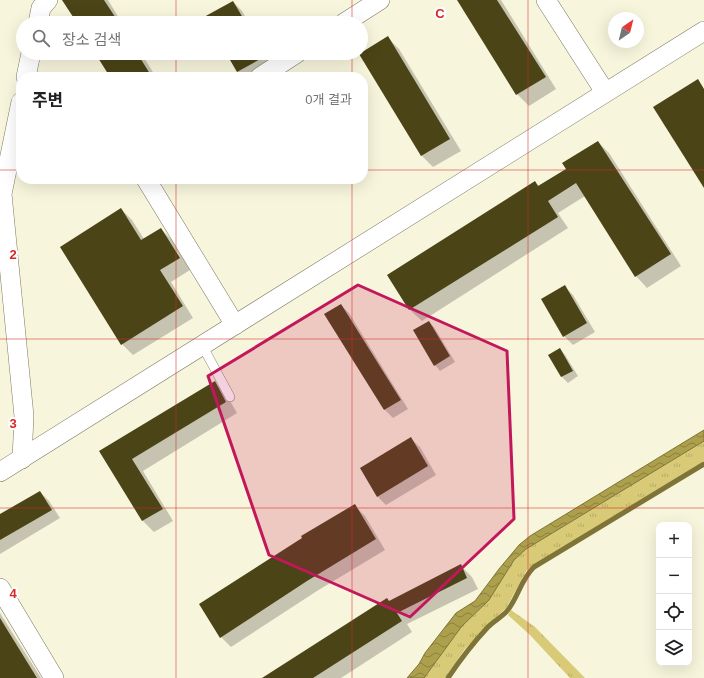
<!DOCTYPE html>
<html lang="ko">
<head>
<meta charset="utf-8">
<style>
	body { margin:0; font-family:Helvetica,"Noto Sans KR",sans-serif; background:#f2f2f2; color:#202124 }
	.controls { position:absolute; right:12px; bottom:12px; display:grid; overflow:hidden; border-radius:8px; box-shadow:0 4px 16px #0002 }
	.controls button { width:36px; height:36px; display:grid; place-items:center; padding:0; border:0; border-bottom:1px solid #e0e0e0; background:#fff; color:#202124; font:20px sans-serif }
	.compass { position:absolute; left:608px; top:12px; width:36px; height:36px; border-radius:50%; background:#fff; box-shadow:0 4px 16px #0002; rotate:35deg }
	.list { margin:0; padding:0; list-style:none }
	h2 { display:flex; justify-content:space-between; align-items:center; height:52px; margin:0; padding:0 16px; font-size:17px }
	h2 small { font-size:13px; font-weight:400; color:#757577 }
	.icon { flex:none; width:22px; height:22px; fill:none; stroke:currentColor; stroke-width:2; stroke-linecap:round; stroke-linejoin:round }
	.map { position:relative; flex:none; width:704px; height:678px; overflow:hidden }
	.search { position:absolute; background:#fff; box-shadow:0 4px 16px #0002; left:16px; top:16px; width:352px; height:44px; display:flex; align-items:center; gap:10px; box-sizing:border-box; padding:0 14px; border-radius:22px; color:#757577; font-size:15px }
	.panel { position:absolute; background:#fff; box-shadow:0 4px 16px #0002; left:16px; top:72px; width:352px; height:112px; border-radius:16px }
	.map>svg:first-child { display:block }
</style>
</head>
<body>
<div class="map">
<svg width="704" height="678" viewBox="0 0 704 678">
	<defs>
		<pattern id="grass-tufts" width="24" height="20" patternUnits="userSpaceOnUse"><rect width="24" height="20" fill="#d8ca76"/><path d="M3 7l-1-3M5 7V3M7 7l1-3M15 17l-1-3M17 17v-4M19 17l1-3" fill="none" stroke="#b8ac65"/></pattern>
		<pattern id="water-waves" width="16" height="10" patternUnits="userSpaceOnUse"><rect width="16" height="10" fill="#ada04c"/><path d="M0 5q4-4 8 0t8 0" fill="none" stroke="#8b813d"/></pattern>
	</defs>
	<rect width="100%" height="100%" fill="#f8f5dd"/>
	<g fill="url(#grass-tufts)">
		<polygon points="704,441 704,461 527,570 506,608 465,649 445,678 424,678 462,626 489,600 514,560 526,549"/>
		<polygon points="511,610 535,627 585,678 570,678 530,635 508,615"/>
	</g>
	<polygon fill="url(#water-waves)" stroke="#7e7437" points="704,430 704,441 526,549 514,560 489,600 462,626 424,678 407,678 419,664 425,653 456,613 475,601 499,569 519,545 530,536"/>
	<g fill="#0003">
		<polygon points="69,0 108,0 122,23 78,23"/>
		<polygon points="458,0 501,0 556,89 529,106 517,94"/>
		<polygon points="233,2 242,11 249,23 211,23"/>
		<polygon points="388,38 399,49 461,151 433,167 422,156 360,54"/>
		<polygon points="96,53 141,53 156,77 111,77"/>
		<polygon points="227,53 265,53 272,66 252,77 243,77 237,71"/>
		<polygon points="598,142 609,153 681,266 647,288 636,276 585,196 558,213 568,228 422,321 410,310 388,275 535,182 539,186 567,169"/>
		<polygon points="121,209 132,220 144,239 161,229 172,240 190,270 171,282 193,318 133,355 122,344"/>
		<polygon points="564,286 573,295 595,332 573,345 564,336"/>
		<polygon points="341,305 349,313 408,409 393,418 385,410"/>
		<polygon points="429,322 434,327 455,362 440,371 435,365"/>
		<polygon points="560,349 565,355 578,376 568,383 562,377 549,355"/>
		<polygon points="215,383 226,394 237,413 143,471 173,521 154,532 143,521 101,452"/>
		<polygon points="411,439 420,447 436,475 386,505 377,496"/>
		<polygon points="40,492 49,501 60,518 0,554 0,516"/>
		<polygon points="355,506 365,516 385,550 317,591 231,647 221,637"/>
		<polygon points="461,566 472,577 478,589 407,624 412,632 341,678 263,678"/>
		<polygon points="0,613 41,678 0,678"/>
	</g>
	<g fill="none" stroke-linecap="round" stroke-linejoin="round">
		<path stroke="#7e7437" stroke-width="5" d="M448,678C460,660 473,643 488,627C494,621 502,617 507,611C519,596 520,581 534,567L704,464"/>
	</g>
	<g fill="#4b4417">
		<polygon points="62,0 104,0 119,23 77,23"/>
		<polygon points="457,0 497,0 546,77 516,95"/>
		<polygon points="233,1 246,23 193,23"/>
		<polygon points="388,36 450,139 421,156 359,54"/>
		<polygon points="95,53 137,53 152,77 110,77"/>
		<polygon points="226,53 271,53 237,72"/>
		<polygon points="698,79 704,89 704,188 653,107"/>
		<polygon points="598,141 671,254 635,277 576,183 548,201 558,217 409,310 387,275 535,181 538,186 566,169 562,163"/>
		<polygon points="121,208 141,240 161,228 180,258 160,270 183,306 121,345 60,247"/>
		<polygon points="565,285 587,323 563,337 541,299"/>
		<polygon points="341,304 401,400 384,410 324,314"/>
		<polygon points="429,321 450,356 434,366 413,330"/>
		<polygon points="560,348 573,371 561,377 548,355"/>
		<polygon points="215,381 226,402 132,459 163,509 142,521 99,451"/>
		<polygon points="411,437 428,466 377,497 360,468"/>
		<polygon points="40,491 52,510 0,540 0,514"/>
		<polygon points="355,504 376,539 307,581 220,638 199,604 302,538 301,536"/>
		<polygon points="461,564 467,578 397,613 402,621 313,678 262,678 387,598 389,601"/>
		<polygon points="0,618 37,678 0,678"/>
	</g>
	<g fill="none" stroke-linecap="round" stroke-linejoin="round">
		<defs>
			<polyline id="lane" points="202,345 230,397"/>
			<g id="street">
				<polyline points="546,0 605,92"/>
				<polyline points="38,23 41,8 48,0"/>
				<polyline points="344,23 380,0"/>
				<polyline points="26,77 31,53"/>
				<polyline points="260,77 297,53"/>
				<polyline points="21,102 2,194 24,416 22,459"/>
				<polyline points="146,179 235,325"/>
				<polyline points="0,472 704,31"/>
				<polyline points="0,588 54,678"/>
			</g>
		</defs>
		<use href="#lane" stroke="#7c7863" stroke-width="10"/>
		<use href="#street" stroke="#7c7863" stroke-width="20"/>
		<use href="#lane" stroke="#fff" stroke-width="9"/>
		<use href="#street" stroke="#fff" stroke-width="19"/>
	</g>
	<path fill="#c2185b" fill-opacity="0.2" stroke="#c2185b" stroke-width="3" stroke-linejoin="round" d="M358,285L507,351L514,519L410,617L269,555L208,376Z"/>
	<path fill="none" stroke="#d62828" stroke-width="1" stroke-opacity="0.55" d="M176,0V23M352,0V23M528,0V678M176,53V77M352,53V77M0,170H21M363,170H704M176,179V678M352,179V678M0,339H704M0,508H704"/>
	<g font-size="13" text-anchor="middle" font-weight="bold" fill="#d62828" stroke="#fff" stroke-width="4" stroke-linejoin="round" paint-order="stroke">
		<text x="440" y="18">C</text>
		<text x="13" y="259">2</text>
		<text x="13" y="428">3</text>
		<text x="13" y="598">4</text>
	</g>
</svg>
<div class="controls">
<button>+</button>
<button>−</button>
<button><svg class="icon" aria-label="locate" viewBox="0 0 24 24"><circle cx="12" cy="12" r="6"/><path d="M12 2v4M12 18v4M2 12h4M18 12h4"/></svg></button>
<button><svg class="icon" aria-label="layers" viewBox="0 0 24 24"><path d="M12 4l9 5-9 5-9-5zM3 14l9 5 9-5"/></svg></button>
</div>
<svg class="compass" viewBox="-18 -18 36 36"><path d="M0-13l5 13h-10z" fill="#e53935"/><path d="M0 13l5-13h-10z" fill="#757577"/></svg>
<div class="search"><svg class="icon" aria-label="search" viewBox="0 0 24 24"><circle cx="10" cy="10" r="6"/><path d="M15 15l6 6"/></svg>장소 검색</div>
<section class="panel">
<h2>주변<small>0개 결과</small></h2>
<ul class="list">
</ul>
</section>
</div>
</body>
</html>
